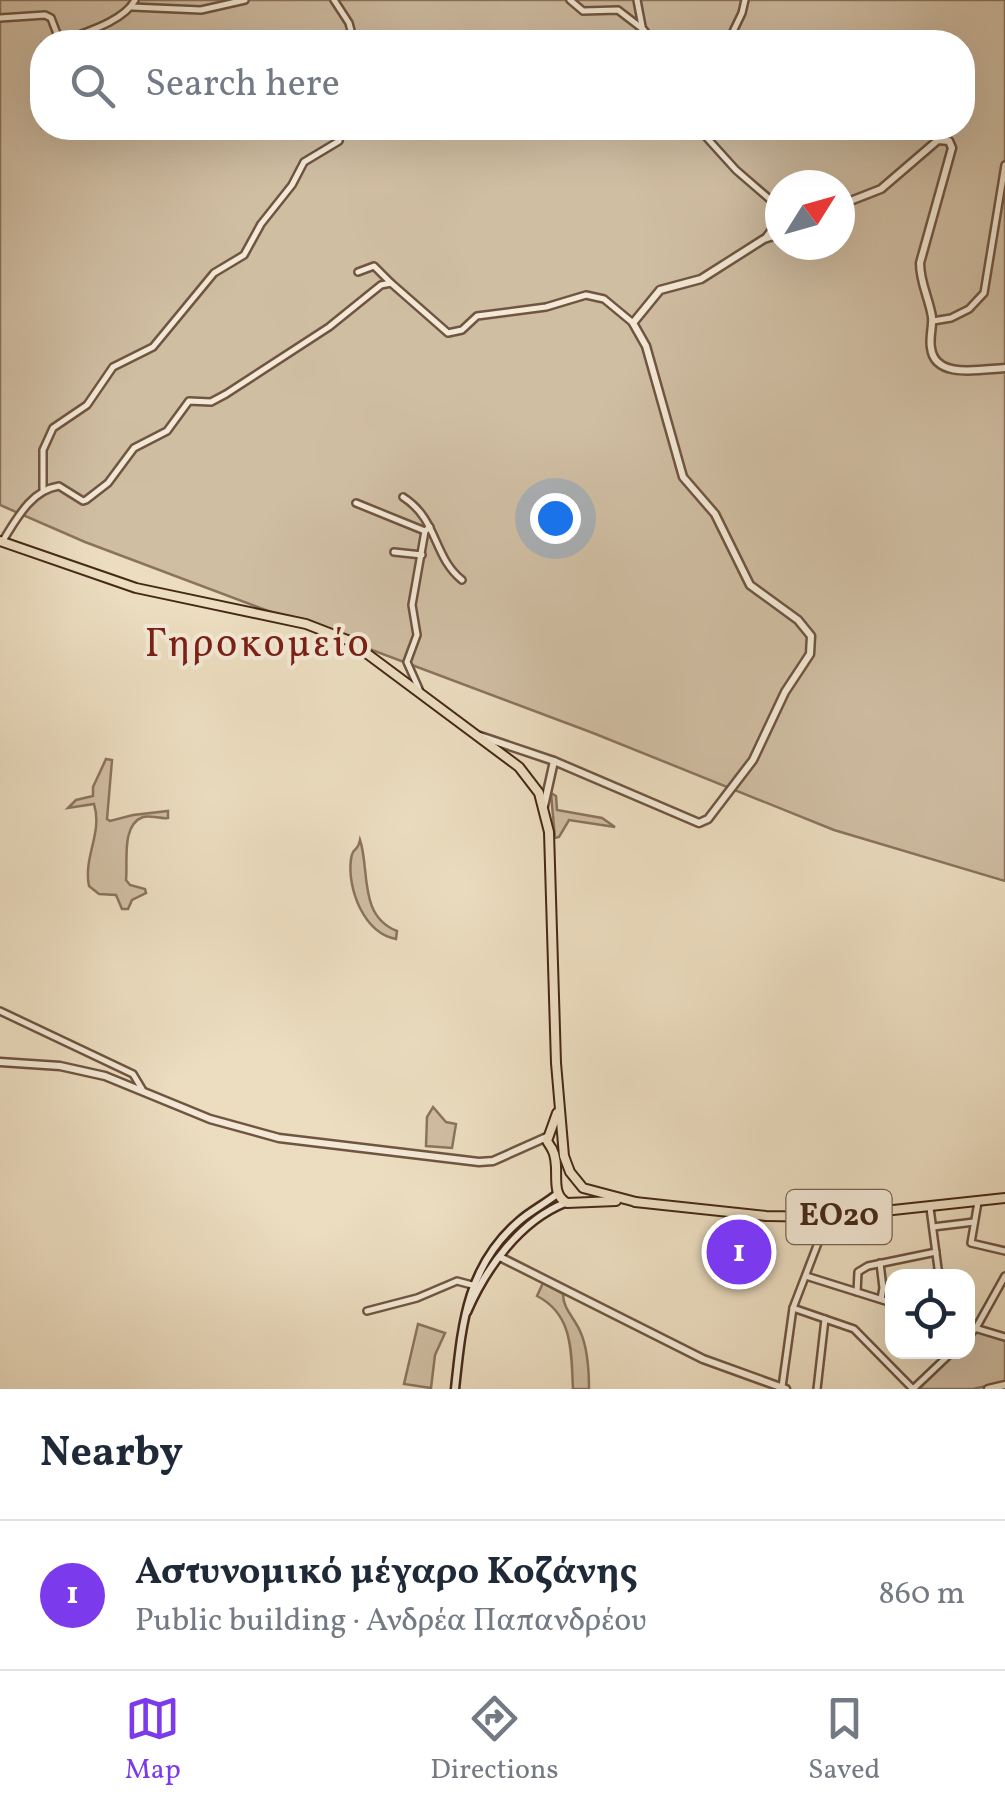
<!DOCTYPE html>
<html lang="en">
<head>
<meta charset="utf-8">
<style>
	body { margin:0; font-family:Vollkorn,serif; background:#f6f6f7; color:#1f2937 }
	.controls { position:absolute; right:30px; bottom:30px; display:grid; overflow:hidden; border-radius:20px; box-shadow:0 10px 40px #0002 }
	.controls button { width:90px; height:90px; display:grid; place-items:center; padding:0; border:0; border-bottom:2px solid #e0e1e3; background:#fff; color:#1f2937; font:50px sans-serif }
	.compass { position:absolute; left:765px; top:170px; width:90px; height:90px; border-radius:50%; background:#fff; box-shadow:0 10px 40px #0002; rotate:53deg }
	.you { position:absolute; left:555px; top:518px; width:35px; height:35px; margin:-25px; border:8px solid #fff; border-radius:50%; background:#1a73e8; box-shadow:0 0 0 15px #1a73e833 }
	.badge { display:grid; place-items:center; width:65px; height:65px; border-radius:50%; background:#7c3aed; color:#fff; font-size:32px; font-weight:700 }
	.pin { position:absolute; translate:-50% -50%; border:5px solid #fff; box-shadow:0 2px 10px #0006 }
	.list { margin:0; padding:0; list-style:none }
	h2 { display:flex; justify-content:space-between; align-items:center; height:130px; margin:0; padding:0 40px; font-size:42px }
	h2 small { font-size:32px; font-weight:400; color:#747a83 }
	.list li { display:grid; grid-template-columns:65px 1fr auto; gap:30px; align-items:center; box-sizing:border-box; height:150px; padding:0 40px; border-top:2px solid #e0e1e3 }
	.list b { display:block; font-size:38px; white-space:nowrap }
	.list p { margin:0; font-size:32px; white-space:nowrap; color:#747a83 }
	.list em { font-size:32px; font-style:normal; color:#747a83 }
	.icon { flex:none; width:55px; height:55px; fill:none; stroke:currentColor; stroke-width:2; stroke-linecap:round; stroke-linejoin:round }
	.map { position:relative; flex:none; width:1005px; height:1389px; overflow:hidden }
	.search { position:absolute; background:#fff; box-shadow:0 10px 40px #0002; left:30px; right:30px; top:30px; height:110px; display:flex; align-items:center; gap:25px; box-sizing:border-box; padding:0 35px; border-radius:40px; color:#747a83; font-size:38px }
	.sheet { height:280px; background:#fff }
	nav { display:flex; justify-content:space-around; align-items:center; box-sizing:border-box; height:140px; border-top:2px solid #e0e1e3; background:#fff; font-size:28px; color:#747a83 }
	nav a { display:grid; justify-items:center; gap:5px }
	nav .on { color:#7c3aed }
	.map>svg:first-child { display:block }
</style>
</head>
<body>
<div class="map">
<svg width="1005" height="1389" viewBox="0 0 1005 1389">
	<rect width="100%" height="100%" fill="#ecddc0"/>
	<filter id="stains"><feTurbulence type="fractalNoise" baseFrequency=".002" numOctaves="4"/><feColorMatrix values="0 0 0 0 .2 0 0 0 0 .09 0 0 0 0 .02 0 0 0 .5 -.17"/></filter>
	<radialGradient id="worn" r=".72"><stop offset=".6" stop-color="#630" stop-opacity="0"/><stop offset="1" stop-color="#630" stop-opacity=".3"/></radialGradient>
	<g fill="#d0bea3" stroke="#8b735d" stroke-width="2.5" fill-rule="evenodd">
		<path d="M0,0H1005V881L834,830L593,733L85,542L0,505ZM42,42H962V128H42ZM780,185H840V245H780Z"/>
		<path d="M106,759L112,760L107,819L110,821L133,815L168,811V818C160,819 151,815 143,817C121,825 128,861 126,880L130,885L145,889L146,893L132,900L128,909H122L116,895L99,894L89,886C83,857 103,833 94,804L68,808L76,800L93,796V787Z"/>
		<polygon points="551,793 556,796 557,810 602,818 615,827 569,820 559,837 555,838"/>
		<path d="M360,840C370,869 358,916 397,931L396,939C364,933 347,889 351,859C353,845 357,854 360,840Z"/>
		<polygon points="433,1107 446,1122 456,1124 452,1148 426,1146 427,1117"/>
		<path d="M543,1283L563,1294C563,1309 574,1317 580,1331C588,1348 589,1370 589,1389H573C571,1353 574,1315 537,1296Z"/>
		<polygon points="418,1324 445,1333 435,1355 431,1388 404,1384"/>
		<polygon points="977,1332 1005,1341 1005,1382 973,1389 919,1389 956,1352 968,1352 968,1341"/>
	</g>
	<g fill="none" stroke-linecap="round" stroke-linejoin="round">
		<defs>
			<g id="minor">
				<polyline points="334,0 349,23 354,42"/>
				<polyline points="570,0 583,11 618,10 644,30 653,42"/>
				<polyline points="637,0 645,42"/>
				<polyline points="132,7 201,10 245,0"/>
				<path d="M0,18L45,15L51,18L59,39L65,40C86,32 124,21 135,0"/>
				<polyline points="728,42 742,13 745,0"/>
				<polyline points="698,128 736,170 780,208"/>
				<polyline points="766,237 775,225 780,208"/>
				<polyline points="358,272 374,266 391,283"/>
				<polyline points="933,321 951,318 969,309 984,293 1005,165"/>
				<polyline points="43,489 43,450 53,428 87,405 113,367 153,347 214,273 244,255 261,224 292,185 304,162 339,141 342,128"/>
				<path d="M403,497C438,519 433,557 462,580"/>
				<polyline points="356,503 425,531"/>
				<path d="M2,542C16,520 31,490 59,486L83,501L86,500L108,483L134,448L167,431L189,401L211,402L226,394L329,327L381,285L391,283L448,333L462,330L477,316L546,307L586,295L604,299L633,323"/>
				<polyline points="394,552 422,555"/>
				<polyline points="419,689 407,662 417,635 412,605 425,531 430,527"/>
				<polyline points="0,1011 133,1074 142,1089"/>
				<polyline points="978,1202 971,1243 1005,1251"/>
				<polyline points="930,1208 939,1276"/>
				<polyline points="933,1227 974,1222"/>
				<polyline points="880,1263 883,1288 881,1299"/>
				<polyline points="806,1276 892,1303"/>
				<polyline points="857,1292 858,1272 868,1266 936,1252"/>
				<polyline points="793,1308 854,1329 913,1389"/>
				<polyline points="367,1311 417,1298 457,1281 472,1285"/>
				<polyline points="968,1326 1005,1337"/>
				<polyline points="968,1336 976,1328 1005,1276"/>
				<polyline points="782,1387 793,1308 828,1217"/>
				<polyline points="817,1389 825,1319"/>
				<polyline points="913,1389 952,1352"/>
			</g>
			<g id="tertiary">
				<path d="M840,205L881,189L938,140L949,141L952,148L920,263C920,283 929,298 932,317C933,327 929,337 931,348C935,380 982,369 1005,368"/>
				<polyline points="480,736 554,761 699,823 708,819 753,760 785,692 810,654 811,636 798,620 750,585 715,514 683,477 646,346 633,323 660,290 701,279 764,239 780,234"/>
				<polyline points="544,806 554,761"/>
				<polyline points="0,1062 60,1066 105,1076 210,1119 279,1138 479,1162 493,1161 549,1136"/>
				<polyline points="500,1257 703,1359 786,1389"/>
				<polyline points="988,1389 1005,1385"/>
			</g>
			<g id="secondary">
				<path d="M467,1312C486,1268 520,1221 565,1203"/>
				<path d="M455,1389C462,1325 466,1268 518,1222C530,1211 545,1204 557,1194"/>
			</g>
			<g id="primary">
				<polyline points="0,541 136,588 306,624 350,641 519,767 539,793 549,832 556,1063 564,1156 570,1172 583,1188 636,1202"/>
				<path d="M552,1149C562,1167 548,1193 567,1203L616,1201"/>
				<polyline points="552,1149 547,1141 557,1113"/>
				<polyline points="635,1202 766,1216 828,1217 1005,1198"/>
			</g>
		</defs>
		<use href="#minor" stroke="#705541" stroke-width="10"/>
		<use href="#tertiary" stroke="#705541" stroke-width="11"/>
		<use href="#secondary" stroke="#462817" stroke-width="11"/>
		<use href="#primary" stroke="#462817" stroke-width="12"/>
		<use href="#minor" stroke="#f3e9d6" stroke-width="5"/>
		<use href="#tertiary" stroke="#f3e9d6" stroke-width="6"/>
		<use href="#secondary" stroke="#f3e9d6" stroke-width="6"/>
		<use href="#primary" stroke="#ecddc0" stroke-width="8"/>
	</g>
	<g text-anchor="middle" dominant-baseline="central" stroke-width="8" stroke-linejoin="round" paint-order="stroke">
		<rect fill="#f3e9d6" stroke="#7a6250" stroke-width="2.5" x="786.5" y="1190" width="105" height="54" rx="8"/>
		<g font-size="32" font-weight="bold" fill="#462817">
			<text x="839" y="1217">ΕΟ20</text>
		</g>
		<g font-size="40" letter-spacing="2.5" fill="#7a1f14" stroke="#f3e9d6">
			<text x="258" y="646">Γηροκομείο</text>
		</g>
	</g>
	<rect width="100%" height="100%" filter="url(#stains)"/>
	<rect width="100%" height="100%" fill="url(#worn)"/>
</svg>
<div class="controls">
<button><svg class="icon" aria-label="locate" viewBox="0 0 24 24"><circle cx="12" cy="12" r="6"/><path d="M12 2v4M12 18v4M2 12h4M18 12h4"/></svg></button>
</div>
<svg class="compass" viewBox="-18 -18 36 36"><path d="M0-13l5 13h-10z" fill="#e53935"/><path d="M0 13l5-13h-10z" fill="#747a83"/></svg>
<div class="you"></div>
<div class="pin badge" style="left:739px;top:1252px">1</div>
<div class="search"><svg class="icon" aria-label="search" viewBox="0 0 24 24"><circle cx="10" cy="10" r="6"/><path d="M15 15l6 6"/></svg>Search here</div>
</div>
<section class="sheet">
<h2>Nearby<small></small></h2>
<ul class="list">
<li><span class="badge">1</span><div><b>Αστυνομικό μέγαρο Κοζάνης</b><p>Public building · Ανδρέα Παπανδρέου</p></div><em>860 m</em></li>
</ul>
</section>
<nav>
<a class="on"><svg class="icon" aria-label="map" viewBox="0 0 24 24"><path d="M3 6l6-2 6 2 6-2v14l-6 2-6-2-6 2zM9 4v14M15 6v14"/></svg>Map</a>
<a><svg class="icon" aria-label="directions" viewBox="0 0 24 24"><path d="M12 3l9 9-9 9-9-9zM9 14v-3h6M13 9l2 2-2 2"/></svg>Directions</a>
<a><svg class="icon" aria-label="saved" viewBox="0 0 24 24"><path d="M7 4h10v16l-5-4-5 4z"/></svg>Saved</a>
</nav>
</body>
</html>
